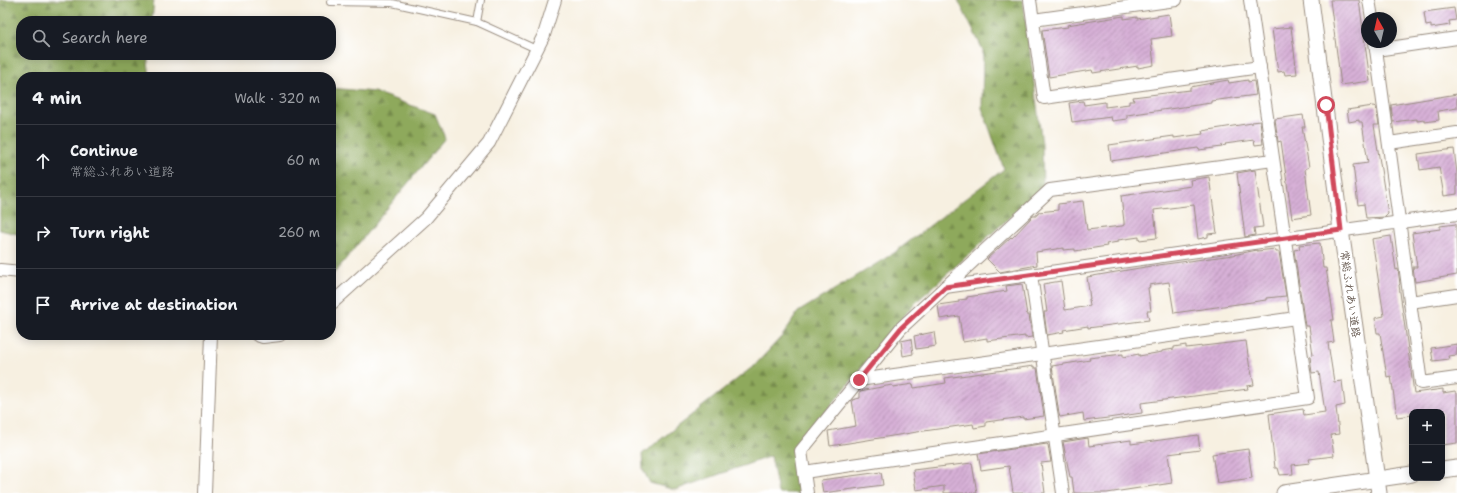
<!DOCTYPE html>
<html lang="en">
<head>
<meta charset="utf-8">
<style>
	body { margin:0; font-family:"Shantell Sans","Klee One",sans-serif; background:#20242c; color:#f1f3f6 }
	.controls { position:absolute; right:12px; bottom:12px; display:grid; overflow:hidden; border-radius:8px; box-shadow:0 2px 10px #0003 }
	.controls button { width:36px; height:36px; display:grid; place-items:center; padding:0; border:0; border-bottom:1px solid #363941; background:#171b24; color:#f1f3f6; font:20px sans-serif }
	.compass { position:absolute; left:1361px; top:12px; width:36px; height:36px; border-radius:50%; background:#171b24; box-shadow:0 2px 10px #0003; rotate:352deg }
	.stop { position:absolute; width:12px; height:12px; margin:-9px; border:3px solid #d1495b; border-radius:50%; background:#fff }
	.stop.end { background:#d1495b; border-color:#fff; box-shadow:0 1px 4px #0008 }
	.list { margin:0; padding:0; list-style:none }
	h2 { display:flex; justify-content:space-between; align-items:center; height:52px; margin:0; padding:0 16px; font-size:17px }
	h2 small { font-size:13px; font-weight:400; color:#9ea1a6 }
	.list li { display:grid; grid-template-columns:26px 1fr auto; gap:12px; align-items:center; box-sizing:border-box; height:72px; padding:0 16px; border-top:1px solid #363941 }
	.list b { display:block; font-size:15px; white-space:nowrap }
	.list p { margin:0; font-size:13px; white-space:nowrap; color:#9ea1a6 }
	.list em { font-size:13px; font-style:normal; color:#9ea1a6 }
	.icon { flex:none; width:22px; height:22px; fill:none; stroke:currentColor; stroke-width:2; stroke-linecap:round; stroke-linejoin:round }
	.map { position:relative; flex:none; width:1457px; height:493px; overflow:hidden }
	.search { position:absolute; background:#171b24; box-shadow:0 2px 10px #0003; left:16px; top:16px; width:320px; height:44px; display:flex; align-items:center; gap:10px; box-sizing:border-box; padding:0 14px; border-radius:16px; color:#9ea1a6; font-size:15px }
	.panel { position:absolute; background:#171b24; box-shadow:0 2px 10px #0003; left:16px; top:72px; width:320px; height:268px; border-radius:16px }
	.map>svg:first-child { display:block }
</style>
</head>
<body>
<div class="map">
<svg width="1457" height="493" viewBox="0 0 1457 493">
	<defs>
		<pattern id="forest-firs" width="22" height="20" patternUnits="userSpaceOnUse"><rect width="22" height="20" fill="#8ea95b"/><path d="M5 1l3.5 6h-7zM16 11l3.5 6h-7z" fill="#758a4b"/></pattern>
		<pattern id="building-hatch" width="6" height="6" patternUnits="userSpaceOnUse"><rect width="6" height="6" fill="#d7b0d7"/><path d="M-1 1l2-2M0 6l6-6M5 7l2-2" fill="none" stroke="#b08fae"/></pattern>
	</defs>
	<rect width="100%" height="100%" fill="#fff"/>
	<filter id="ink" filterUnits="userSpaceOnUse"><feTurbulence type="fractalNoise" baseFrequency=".025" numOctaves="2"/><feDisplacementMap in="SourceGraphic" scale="8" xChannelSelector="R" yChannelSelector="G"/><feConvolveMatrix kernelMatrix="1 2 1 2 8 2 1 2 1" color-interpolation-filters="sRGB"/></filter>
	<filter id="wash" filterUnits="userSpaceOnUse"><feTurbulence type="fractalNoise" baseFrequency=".012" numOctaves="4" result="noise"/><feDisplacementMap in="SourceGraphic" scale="16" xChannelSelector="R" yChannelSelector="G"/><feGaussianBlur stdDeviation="0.9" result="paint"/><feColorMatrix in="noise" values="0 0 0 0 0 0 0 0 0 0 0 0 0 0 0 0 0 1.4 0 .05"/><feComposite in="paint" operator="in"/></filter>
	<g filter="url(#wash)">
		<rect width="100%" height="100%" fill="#f7f0e1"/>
		<g fill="url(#forest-firs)" stroke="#646a3c">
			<polygon points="0,0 154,0 152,21 21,21 21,55 148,55 148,62 150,77 21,77 21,235 0,230"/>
			<polygon points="958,0 1023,0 1042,144 1043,187 913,305 794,451 799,493 778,493 771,456 675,490 650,483 643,470 642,454 755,365 783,335 798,312 894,253 1004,169 982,108 983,50"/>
			<polygon points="331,88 374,92 435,114 445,138 331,277"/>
		</g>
		<g id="blocks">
			<g fill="url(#building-hatch)">
				<polygon points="1330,0 1359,0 1370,81 1341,85"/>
				<polygon points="1454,8 1456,20 1449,21 1450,25 1431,28 1431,25 1426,26 1424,12"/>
				<polygon points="1169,14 1172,36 1151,39 1154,65 1138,68 1138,66 1093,73 1092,70 1049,77 1042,30 1068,27 1067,25 1124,16 1124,19 1137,17 1137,19"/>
				<polygon points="1291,27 1297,74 1285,75 1284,71 1278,72 1272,29"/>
				<polygon points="1228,80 1229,83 1248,80 1248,82 1254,81 1256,95 1211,101 1211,103 1127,115 1127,119 1112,121 1111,117 1072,122 1069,103 1083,101 1084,105 1105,102 1105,107 1129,104 1129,101 1134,101 1133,97 1190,90 1190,87"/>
				<polygon points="1457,94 1457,108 1438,111 1439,120 1424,122 1424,120 1417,121 1417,119 1393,122 1391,105"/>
				<polygon points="1373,106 1376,107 1379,125 1374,125 1388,214 1385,217 1366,218 1364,204 1358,205 1353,165 1368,163 1362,122 1359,122 1359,120 1349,122 1347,110"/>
				<polygon points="1303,115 1305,127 1302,127 1309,167 1305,169 1311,215 1292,218 1281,141 1278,142 1275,119"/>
				<polygon points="1260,121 1263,144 1255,145 1254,140 1225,144 1226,145 1221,146 1222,147 1199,150 1198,148 1111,161 1109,145 1174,136 1174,138 1203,134 1202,131 1252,123 1252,122"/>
				<polygon points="1454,149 1457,173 1457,194 1444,196 1439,167 1420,170 1418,154"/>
				<polygon points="1255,170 1263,227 1254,228 1255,235 1245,237 1237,173"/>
				<polygon points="1209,177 1217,233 1208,234 1208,237 1198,239 1194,205 1154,210 1157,238 1139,240 1139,237 1118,240 1118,242 1106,244 1107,246 1075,251 1075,249 1063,250 1063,248 1036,252 1037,265 1000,272 987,259 1011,237 1012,238 1033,216 1036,216 1036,215 1038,214 1038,212 1058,210 1058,204 1083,201 1087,230 1122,226 1124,225 1124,222 1121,196 1191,186 1190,180"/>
				<polygon points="1456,224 1457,275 1415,282 1413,267 1417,267 1412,233 1440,229 1440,226"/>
				<polygon points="1391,236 1396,270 1398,269 1400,284 1399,285 1414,393 1443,389 1443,393 1455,391 1456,393 1457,393 1457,443 1442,445 1442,412 1412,412 1412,415 1397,417 1391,376 1387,377 1380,333 1377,333 1375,318 1384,316 1372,239"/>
				<polygon points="1320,243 1323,268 1326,268 1334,320 1331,320 1334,342 1328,343 1334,382 1342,381 1345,405 1336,407 1339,434 1331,435 1334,456 1309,459 1310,463 1292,465 1293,474 1280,475 1278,468 1275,468 1269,414 1303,409 1304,415 1325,412 1319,372 1312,373 1310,356 1313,355 1309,326 1305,326 1294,250 1300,249 1299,245"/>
				<polygon points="1275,249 1276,252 1279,252 1286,296 1266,298 1266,300 1174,313 1169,282 1149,285 1150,287 1148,288 1151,311 1147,311 1149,320 1088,328 1088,326 1063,330 1064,332 1047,335 1044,312 1047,312 1043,284 1061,281 1065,310 1090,306 1089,299 1090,299 1087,277 1151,266 1233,255 1257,250 1257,251"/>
				<polygon points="1022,284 1027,315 1029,315 1032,337 1025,338 1025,336 987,341 987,338 963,342 959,316 940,319 938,305 959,302 959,300 967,299 967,297 1007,291 1006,286"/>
				<polygon points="934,332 936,346 916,349 914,336"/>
				<polygon points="911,339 913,354 903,356 901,341"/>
				<polygon points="1246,341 1250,370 1251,370 1254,385 1247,386 1248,389 1141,403 1142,413 1108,418 1084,421 1083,413 1060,417 1059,414 1052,366 1090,360 1089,358 1123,354 1123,357 1139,354 1139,356 1162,352 1162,351 1174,349 1174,347 1186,345 1186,348"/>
				<polygon points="1457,344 1457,355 1448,356 1449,359 1433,361 1431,348"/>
				<polygon points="1034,366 1034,368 1037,368 1044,416 1023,419 1023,417 986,422 986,426 974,428 973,424 917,432 830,446 828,431 856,426 852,400 860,398 860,391 892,385 893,387 913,384 914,388 946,383 945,378"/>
				<polygon points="1198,435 1200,450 1168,454 1172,483 1107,493 1074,493 1072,477 1070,477 1063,442 1088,438 1089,446 1131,440 1131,444"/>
				<polygon points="1047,444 1048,445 1051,462 1041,463 1045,493 1013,493 1009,466 981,470 978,454"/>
				<polygon points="1248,449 1252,478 1217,483 1212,454"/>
				<polygon points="972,463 977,493 944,493 944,486 916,490 913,470"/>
				<polygon points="881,472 883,485 823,493 821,480"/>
			</g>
		</g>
	</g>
	<g filter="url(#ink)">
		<use href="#blocks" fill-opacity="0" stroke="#998d80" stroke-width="1"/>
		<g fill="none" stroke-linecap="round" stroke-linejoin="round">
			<defs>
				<g id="service">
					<polyline points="330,2 392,3 477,22 536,49"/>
					<polyline points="477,22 481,0"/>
				</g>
				<g id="minor">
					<polyline points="1030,0 1044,98 1260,67"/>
					<polyline points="1369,0 1372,18"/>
					<polyline points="1033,20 1176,0"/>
					<polyline points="1375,42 1421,383 1457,378"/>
					<polyline points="1376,50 1457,38"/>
					<polyline points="1389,143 1457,133"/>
					<polyline points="0,270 21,272"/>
					<polyline points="1031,275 1063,493"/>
					<polyline points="945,287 1457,214"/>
					<polyline points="1410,302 1457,295"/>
					<polyline points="331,304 426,218 489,143 544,35 555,0"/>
					<polyline points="257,335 263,337 280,335"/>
					<polyline points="859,380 1296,318"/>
					<polyline points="804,472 1308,398 1250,0"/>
					<polyline points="205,493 211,335"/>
					<polyline points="807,493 801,451 901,328 1050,190 1273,160"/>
				</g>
				<g id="tertiary">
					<polyline points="1311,0 1341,230 1379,493"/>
					<polyline points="1442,470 1457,468"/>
					<polyline points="1284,493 1412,474"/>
				</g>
			</defs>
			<use href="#service" stroke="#998d80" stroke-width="8"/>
			<use href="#minor" stroke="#998d80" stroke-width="14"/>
			<use href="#tertiary" stroke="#998d80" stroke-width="17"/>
			<use href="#service" stroke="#fff" stroke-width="6"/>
			<use href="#minor" stroke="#fff" stroke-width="12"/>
			<use href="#tertiary" stroke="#fff" stroke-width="15"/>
		</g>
	</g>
	<g fill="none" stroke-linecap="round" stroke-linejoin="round" filter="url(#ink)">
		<polyline stroke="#d1495b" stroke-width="5" points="859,380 901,328 945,287 1341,230 1326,105"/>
	</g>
	<g text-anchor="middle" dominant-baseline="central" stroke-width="4" stroke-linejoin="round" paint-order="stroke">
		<g font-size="11" fill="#3b2a1e" stroke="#fff">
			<text transform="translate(1350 294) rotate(82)">常総ふれあい道路</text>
		</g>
	</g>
</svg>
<div class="controls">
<button>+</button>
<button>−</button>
</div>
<svg class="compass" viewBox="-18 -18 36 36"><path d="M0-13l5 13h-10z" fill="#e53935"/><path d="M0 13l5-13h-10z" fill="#9ea1a6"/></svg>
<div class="stop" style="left:1326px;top:105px"></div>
<div class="stop end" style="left:859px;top:380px"></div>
<div class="search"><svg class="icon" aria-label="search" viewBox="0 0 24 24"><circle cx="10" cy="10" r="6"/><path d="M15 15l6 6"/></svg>Search here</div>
<section class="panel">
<h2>4 min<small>Walk · 320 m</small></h2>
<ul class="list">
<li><svg class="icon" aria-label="ahead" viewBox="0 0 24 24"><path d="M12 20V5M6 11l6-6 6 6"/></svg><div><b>Continue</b><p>常総ふれあい道路</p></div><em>60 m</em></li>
<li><svg class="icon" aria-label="right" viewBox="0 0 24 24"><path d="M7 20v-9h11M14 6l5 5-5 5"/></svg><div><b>Turn right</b></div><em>260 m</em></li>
<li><svg class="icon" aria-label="arrive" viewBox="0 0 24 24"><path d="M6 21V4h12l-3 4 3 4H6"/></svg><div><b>Arrive at destination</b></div></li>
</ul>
</section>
</div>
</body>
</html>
